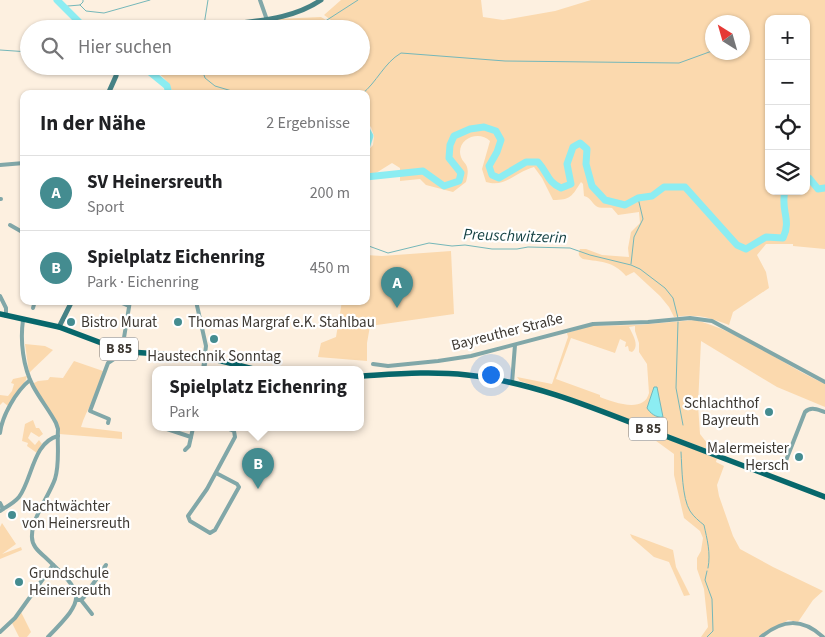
<!DOCTYPE html>
<html lang="de">
<head>
<meta charset="utf-8">
<style>
	body { margin:0; font-family:"Source Sans 3",sans-serif; background:#f2f2f2; color:#202124 }
	.controls { position:absolute; right:15px; top:15px; display:grid; overflow:hidden; border-radius:10px; box-shadow:0 1px 4px #0004 }
	.controls button { width:45px; height:45px; display:grid; place-items:center; padding:0; border:0; border-bottom:1px solid #e0e0e0; background:#fff; color:#202124; font:25px sans-serif }
	.compass { position:absolute; left:705px; top:15px; width:45px; height:45px; border-radius:50%; background:#fff; box-shadow:0 1px 4px #0004; rotate:323deg }
	.you { position:absolute; left:490px; top:374px; width:18px; height:18px; margin:-12px; border:4px solid #fff; border-radius:50%; background:#1a73e8; box-shadow:0 0 0 8px #1a73e833 }
	.badge { display:grid; place-items:center; width:32px; height:32px; border-radius:50%; background:#448c90; color:#fff; font-size:16px; font-weight:700 }
	.pin { position:absolute; translate:-50% -41px; filter:drop-shadow(0 1px 2px #0008) }
	.pin::after { content:''; position:absolute; top:26px; width:18px; height:15px; background:inherit; clip-path:polygon(0 0,100% 0,50% 100%) }
	.popup { position:absolute; left:152px; top:366px; width:212px; height:65px; box-sizing:border-box; display:grid; place-content:center; border-radius:10px; background:#fff; filter:drop-shadow(0 1px 4px #0005); font-size:16px; white-space:nowrap; color:#757577 }
	.popup b { font-size:19px; color:#202124 }
	.popup::after { content:''; position:absolute; left:50%; top:100%; margin-left:-10px; border:10px solid transparent; border-top-color:#fff }
	.list { margin:0; padding:0; list-style:none }
	h2 { display:flex; justify-content:space-between; align-items:center; height:65px; margin:0; padding:0 20px; font-size:21px }
	h2 small { font-size:16px; font-weight:400; color:#757577 }
	.list li { display:grid; grid-template-columns:32px 1fr auto; gap:15px; align-items:center; box-sizing:border-box; height:75px; padding:0 20px; border-top:1px solid #e0e0e0 }
	.list b { display:block; font-size:19px; white-space:nowrap }
	.list p { margin:0; font-size:16px; white-space:nowrap; color:#757577 }
	.list em { font-size:16px; font-style:normal; color:#757577 }
	.icon { flex:none; width:28px; height:28px; fill:none; stroke:currentColor; stroke-width:2; stroke-linecap:round; stroke-linejoin:round }
	.map { position:relative; flex:none; width:825px; height:637px; overflow:hidden }
	.search { position:absolute; background:#fff; box-shadow:0 1px 4px #0004; left:20px; top:20px; width:350px; height:55px; display:flex; align-items:center; gap:12px; box-sizing:border-box; padding:0 18px; border-radius:28px; color:#757577; font-size:19px }
	.panel { position:absolute; background:#fff; box-shadow:0 1px 4px #0004; left:20px; top:90px; width:350px; height:215px; border-radius:10px }
	.map>svg:first-child { display:block }
</style>
</head>
<body>
<div class="map">
<svg width="825" height="637" viewBox="0 0 825 637">
	<rect width="100%" height="100%" fill="#fdf0e0"/>
	<g fill="#fbd9ae" fill-rule="evenodd">
		<path d="M341,0H481L483,17L503,20L555,11L591,0H825V249L793,246V244H766L757,255L766,272L769,288L733,312L729,325C707,317 698,314 674,317L669,307L660,296L634,272L626,276C613,261 601,262 583,259C578,256 578,254 580,249H586L602,255L629,257L628,248L631,232L640,223L639,212L618,215L612,208C607,207 600,209 596,206C591,202 591,198 584,196L583,184L581,182C572,196 571,200 553,200L542,178L534,167C515,172 506,188 486,182L482,169L490,141C480,131 460,137 460,152C461,166 472,160 466,182L453,192L426,185L420,179L400,181V168L392,163L376,173L366,174V153L373,145L374,136L371,127L366,123V94H173C169,80 160,74 149,66H361V29H213L264,23L277,19L321,17L336,26L338,25L324,15ZM769,19H806V191H769ZM712,22H742V52H712Z"/>
		<polygon points="451,251 454,314 370,326 367,343 367,361 318,357 321,343 336,337 342,301 366,301 366,255 382,256"/>
		<path d="M695,320C740,331 783,365 825,384V407L777,387L701,341L698,405L700,434L707,443L722,449L720,454L584,402L520,381L517,377L552,384L568,337L567,333L590,326L638,325ZM635,326V331L639,343V352L647,364L649,393C644,414 613,402 600,397V395L556,379L571,338L615,353L620,339L626,342L625,347L628,346L629,351L632,352C640,346 633,335 629,327Z"/>
		<polygon points="25,344 45,346 53,350 29,373"/>
		<path d="M74,361L103,371C101,390 86,409 81,427L122,432V439L59,434V429L32,384L38,381L48,380L50,377L63,378Z"/>
		<polygon points="27,376 26,380 8,406 3,402 0,405 0,395 8,396 12,391 14,384 11,383 13,379"/>
		<polygon points="33,420 36,428 39,428 43,434 39,437 31,432 28,438 35,445 39,440 42,444 37,453 27,446 28,443 22,441 25,424"/>
		<polygon points="654,434 717,458 716,462 724,466 717,485 719,496 733,536 740,549 773,567 823,591 813,600 798,622 788,620 763,637 701,637 708,627 704,589 697,569 697,558 701,551 703,538 700,531 684,518 674,475 674,454 652,438"/>
		<polygon points="2,523 16,544 2,554 21,547 22,550 0,559 0,527"/>
		<polygon points="630,534 673,550 676,567 690,595 684,596 669,562 654,557 632,538"/>
		<polygon points="21,612 31,632 27,637 19,637 12,623"/>
	</g>
	<path fill="#8cedf2" stroke="#75b7b9" d="M654,387H657L663,417C656,418 650,413 647,408Z"/>
	<g fill="none" stroke-linecap="round" stroke-linejoin="round">
		<g stroke="#75b7b9" stroke-width="1">
			<polyline points="80,5 86,11 104,13 150,0"/>
			<polyline points="65,7 68,6 80,5 83,2 83,0"/>
			<polyline points="204,25 208,0"/>
			<polyline points="313,29 358,0"/>
			<polyline points="0,50 29,52"/>
			<polyline points="80,66 89,70"/>
			<polyline points="201,66 205,78 215,86 242,94"/>
			<path d="M362,94C377,82 384,63 401,53L505,61L679,63L712,51"/>
			<polyline points="366,245 388,253 429,243 452,246 465,245 492,249 517,249 528,247 570,248 590,255 631,265 640,269 665,288 673,298 678,318"/>
			<polyline points="631,264 634,237 643,219 638,198"/>
			<polyline points="678,322 676,388 683,425"/>
			<path d="M681,452C682,468 682,498 690,511C694,517 699,521 704,525C707,539 711,553 708,568"/>
			<polyline points="707,571 705,580 712,599 713,631 707,637"/>
		</g>
		<g stroke="#8cedf2" stroke-width="7">
			<polyline points="57,0 86,29"/>
			<polyline points="89,66 89,70 98,66"/>
			<polyline points="132,66 145,68 167,86 169,94"/>
			<polyline points="142,94 144,94"/>
			<polyline points="366,129 370,136 366,148"/>
			<path d="M366,177L423,171L444,186L459,181L461,173L449,158L450,145L454,136L470,129L484,127L496,131L501,140L497,152L489,166L492,175L499,178L526,162H538C548,173 547,182 561,188L571,184L567,164L573,147L580,143L587,149L586,164L592,186L605,200L625,205L638,198L652,196L664,187H685L737,245L746,249L766,237L783,238C792,220 780,210 785,191"/>
			<polyline points="806,177 809,178 818,189 825,188"/>
		</g>
		<g stroke="#81a7a8" stroke-width="4">
			<polyline points="260,0 267,20"/>
			<polyline points="0,165 24,163"/>
			<polyline points="0,199 1,199"/>
			<polyline points="10,225 24,233"/>
			<polyline points="0,296 6,308 6,316"/>
			<polyline points="117,301 129,306"/>
			<polyline points="196,301 206,346 203,370"/>
			<polyline points="33,308 35,301"/>
			<path d="M23,320C20,341 23,367 33,386C40,399 49,410 56,423L58,429C57,446 60,463 55,479C49,496 32,518 32,535C31,545 38,551 45,557C85,595 87,597 48,637"/>
			<polyline points="373,364 388,366 438,361 471,356 593,324 648,322 690,318 712,321 825,382"/>
			<polyline points="204,370 206,358"/>
			<polyline points="512,383 515,345"/>
			<polyline points="108,423 109,419 90,411 108,363 120,355 122,350 130,301"/>
			<polyline points="164,428 191,437"/>
			<path d="M0,433C2,416 16,391 30,380"/>
			<polyline points="185,450 189,446 193,428"/>
			<path d="M778,467L785,463L805,412C811,406 818,410 825,412"/>
			<polyline points="216,473 237,484 239,487 215,530 210,533 190,521 188,516 207,489 235,437 234,431 226,428"/>
			<polyline points="0,503 3,509 0,511"/>
			<path d="M3,509C8,506 15,502 19,497C32,480 33,442 58,436"/>
			<polyline points="77,600 81,600 84,597 106,565"/>
			<polyline points="81,600 92,614"/>
			<polyline points="0,632 15,618 53,565"/>
			<path d="M761,637C783,619 802,618 823,637"/>
		</g>
		<g stroke="#468285" stroke-width="5">
			<path d="M202,29C241,20 286,24 321,0"/>
			<polyline points="108,94 116,76 118,66"/>
			<polyline points="59,327 72,301"/>
		</g>
		<g stroke="#07676b" stroke-width="5.5">
			<polyline points="0,314 59,327 112,347 130,352 205,357 258,370"/>
			<path d="M360,376C396,374 431,371 467,375C532,382 594,408 655,432C712,454 768,475 825,497"/>
		</g>
	</g>
	<g fill="#448c90" stroke="#fff" stroke-width="2">
		<circle cx="71" cy="322" r="5"/>
		<circle cx="178" cy="322" r="5"/>
		<circle cx="214" cy="339" r="5"/>
		<circle cx="769" cy="412" r="5"/>
		<circle cx="799" cy="457" r="5"/>
		<circle cx="12" cy="515" r="5"/>
		<circle cx="19" cy="582" r="5"/>
	</g>
	<g text-anchor="middle" dominant-baseline="central" stroke-width="4.5" stroke-linejoin="round" paint-order="stroke">
		<g fill="#fff" stroke="#787470" stroke-width="1">
			<rect x="100" y="337.5" width="38" height="23" rx="4"/>
			<rect x="629" y="417.5" width="38" height="23" rx="4"/>
		</g>
		<g font-size="14" font-weight="bold" fill="#3e3933">
			<text x="119" y="349">B 85</text>
			<text x="648" y="429">B 85</text>
		</g>
		<g font-size="15" fill="#3e3933" stroke="#fff" text-anchor="start">
			<text x="81" y="322">Bistro Murat</text>
			<text x="188" y="322">Thomas Margraf e.K. Stahlbau</text>
			<text x="214" y="356" text-anchor="middle">Haustechnik Sonntag</text>
			<text x="759" y="403" text-anchor="end">Schlachthof<tspan x="759" dy="17">Bayreuth</tspan></text>
			<text x="789" y="448" text-anchor="end">Malermeister<tspan x="789" dy="17">Hersch</tspan></text>
			<text x="22" y="506">Nachtwächter<tspan x="22" dy="17">von Heinersreuth</tspan></text>
			<text x="29" y="573">Grundschule<tspan x="29" dy="17">Heinersreuth</tspan></text>
		</g>
		<g font-size="15" fill="#3e3933" stroke="#fff">
			<text transform="translate(507 332) rotate(-14)">Bayreuther Straße</text>
		</g>
		<g font-size="16" font-style="italic" fill="#113f41" stroke="#fff">
			<text transform="translate(515 236) rotate(2)">Preuschwitzerin</text>
		</g>
	</g>
</svg>
<div class="controls">
<button>+</button>
<button>−</button>
<button><svg class="icon" aria-label="locate" viewBox="0 0 24 24"><circle cx="12" cy="12" r="6"/><path d="M12 2v4M12 18v4M2 12h4M18 12h4"/></svg></button>
<button><svg class="icon" aria-label="layers" viewBox="0 0 24 24"><path d="M12 4l9 5-9 5-9-5zM3 14l9 5 9-5"/></svg></button>
</div>
<svg class="compass" viewBox="-18 -18 36 36"><path d="M0-13l5 13h-10z" fill="#e53935"/><path d="M0 13l5-13h-10z" fill="#757577"/></svg>
<div class="you"></div>
<div class="pin badge" style="left:397px;top:308px">A</div>
<div class="pin badge" style="left:258px;top:489px">B</div>
<div class="popup"><b>Spielplatz Eichenring</b>Park</div>
<div class="search"><svg class="icon" aria-label="search" viewBox="0 0 24 24"><circle cx="10" cy="10" r="6"/><path d="M15 15l6 6"/></svg>Hier suchen</div>
<section class="panel">
<h2>In der Nähe<small>2 Ergebnisse</small></h2>
<ul class="list">
<li><span class="badge">A</span><div><b>SV Heinersreuth</b><p>Sport</p></div><em>200 m</em></li>
<li><span class="badge">B</span><div><b>Spielplatz Eichenring</b><p>Park · Eichenring</p></div><em>450 m</em></li>
</ul>
</section>
</div>
</body>
</html>
